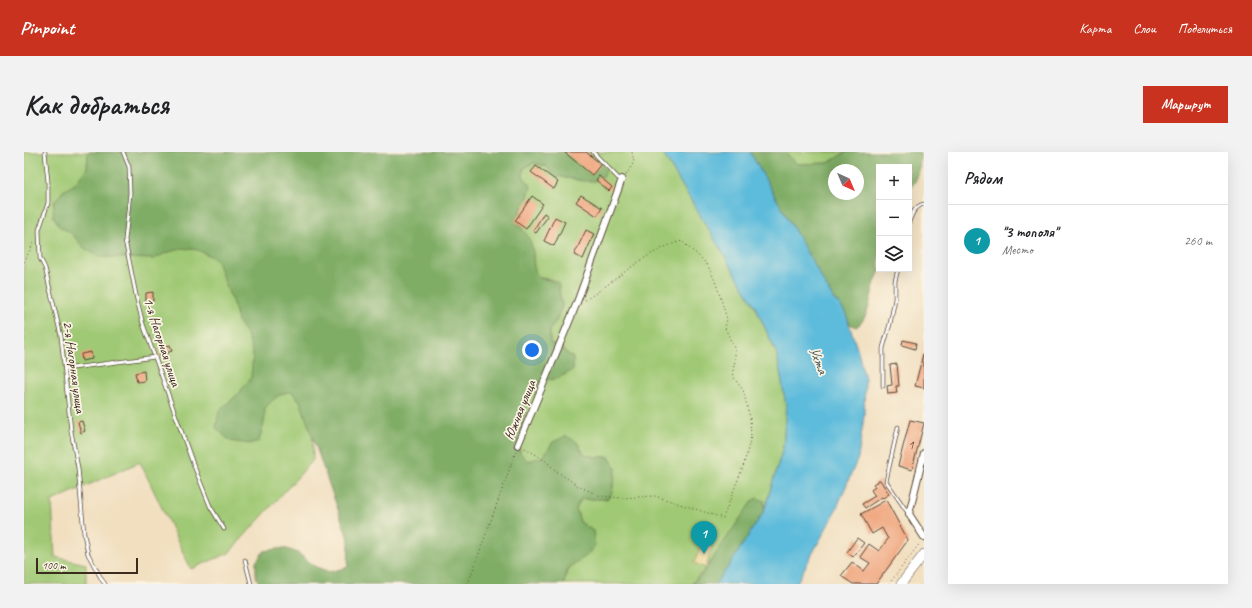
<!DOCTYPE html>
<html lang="ru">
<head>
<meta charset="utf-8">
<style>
	body { margin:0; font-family:Caveat,sans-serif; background:#f2f2f2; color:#202124 }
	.controls { position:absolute; right:12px; top:12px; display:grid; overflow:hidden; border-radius:0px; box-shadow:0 4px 16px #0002 }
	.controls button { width:36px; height:36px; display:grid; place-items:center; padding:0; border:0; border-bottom:1px solid #e0e0e0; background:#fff; color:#202124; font:20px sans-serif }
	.compass { position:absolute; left:804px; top:12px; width:36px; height:36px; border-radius:50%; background:#fff; box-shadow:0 4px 16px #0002; rotate:136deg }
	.scale { position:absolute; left:12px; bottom:10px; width:102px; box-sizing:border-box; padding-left:4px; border:2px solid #3b2a1e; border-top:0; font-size:11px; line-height:14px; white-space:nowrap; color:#3b2a1e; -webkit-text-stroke:3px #fcf5e5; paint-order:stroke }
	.you { position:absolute; left:508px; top:198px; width:14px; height:14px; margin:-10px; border:3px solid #fff; border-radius:50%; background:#1a73e8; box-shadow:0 0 0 6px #1a73e833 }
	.badge { display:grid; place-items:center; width:26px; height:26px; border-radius:50%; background:#c8321e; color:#fff; font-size:13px; font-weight:700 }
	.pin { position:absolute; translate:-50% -33px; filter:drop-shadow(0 1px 2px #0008) }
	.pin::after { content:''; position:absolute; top:21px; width:14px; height:12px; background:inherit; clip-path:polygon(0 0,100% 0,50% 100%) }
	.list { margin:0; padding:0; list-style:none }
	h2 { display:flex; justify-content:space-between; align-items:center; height:52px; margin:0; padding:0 16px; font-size:17px }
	h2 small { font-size:13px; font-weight:400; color:#757577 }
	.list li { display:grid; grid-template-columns:26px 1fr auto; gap:12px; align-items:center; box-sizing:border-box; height:72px; padding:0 16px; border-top:1px solid #e0e0e0 }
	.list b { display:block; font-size:15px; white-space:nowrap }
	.list p { margin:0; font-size:13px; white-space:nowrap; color:#757577 }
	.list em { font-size:13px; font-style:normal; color:#757577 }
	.icon { flex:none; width:22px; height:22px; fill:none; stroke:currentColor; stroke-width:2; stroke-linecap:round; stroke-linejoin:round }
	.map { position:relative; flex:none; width:900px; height:432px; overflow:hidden; border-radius:0px }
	header { display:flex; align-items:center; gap:24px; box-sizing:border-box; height:56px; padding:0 20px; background:#c8321e; color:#fff }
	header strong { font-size:19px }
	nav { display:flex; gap:22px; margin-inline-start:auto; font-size:14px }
	.intro { display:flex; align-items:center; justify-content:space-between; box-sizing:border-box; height:96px; padding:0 24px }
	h1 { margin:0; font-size:28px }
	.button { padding:10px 18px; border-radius:0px; background:#c8321e; color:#fff; font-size:14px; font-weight:700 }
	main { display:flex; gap:24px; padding:0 24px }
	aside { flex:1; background:#fff; border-radius:0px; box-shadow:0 4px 16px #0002 }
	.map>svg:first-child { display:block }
</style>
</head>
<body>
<header>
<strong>Pinpoint</strong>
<nav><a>Карта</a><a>Слои</a><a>Поделиться</a></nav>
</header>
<div class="intro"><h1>Как добраться</h1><a class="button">Маршрут</a></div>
<main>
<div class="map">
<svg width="900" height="432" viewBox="0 0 900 432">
	<rect width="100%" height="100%" fill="#fcf5e5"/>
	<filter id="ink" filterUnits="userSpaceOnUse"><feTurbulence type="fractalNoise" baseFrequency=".025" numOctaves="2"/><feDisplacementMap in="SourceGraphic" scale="8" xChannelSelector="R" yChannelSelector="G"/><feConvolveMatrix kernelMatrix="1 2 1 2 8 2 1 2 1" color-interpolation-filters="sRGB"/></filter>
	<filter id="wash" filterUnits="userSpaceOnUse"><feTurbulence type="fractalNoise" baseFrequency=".012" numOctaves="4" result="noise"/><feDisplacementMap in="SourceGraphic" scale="16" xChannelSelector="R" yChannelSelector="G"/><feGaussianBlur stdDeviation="0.9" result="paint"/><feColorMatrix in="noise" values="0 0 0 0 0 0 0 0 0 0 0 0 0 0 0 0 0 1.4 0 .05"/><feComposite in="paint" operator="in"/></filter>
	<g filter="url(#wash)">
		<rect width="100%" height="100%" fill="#f1dfc0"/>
		<g fill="#a0c975" stroke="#6e7a4a">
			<polygon points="0,0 188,0 288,242 289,308 205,401 167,417 116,310 28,349 31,405 62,412 62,432 0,432"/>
			<path d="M556,0H638L731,154L753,202L762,253L759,296L740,359L741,353L667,432H540C542,415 550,411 563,403L569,379L556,370L552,357L557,347H584L588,340L592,317L585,305H571L560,302L553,290H529L519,305L504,309L496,301L495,290L505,243L517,228L532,227L549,218V206L537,196L526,191V178L533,167L527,127L515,126L510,119L508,107L495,73L496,59L504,45L499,24L500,16L509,11L521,14L532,24L560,29Z"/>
			<polygon points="760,0 822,0 805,11 773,12"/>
		</g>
		<g fill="#80ad66" stroke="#5e6c42" fill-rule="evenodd">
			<path d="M64,0H556L575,10L582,19L576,29H560L532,24L521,14L509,11L500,16L499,24L507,34L504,45L496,59L495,73C500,79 506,86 508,95C511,108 507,114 515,126L534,130L538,154L533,167L526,178V191L537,196L549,206V218L532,227L517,228L505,243L495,290L496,301L504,309L519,305L529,290L542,284L553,290L560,302L571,305H585L592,317L588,340L583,347H557L552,357L556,370L569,379L571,393C569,396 566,400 563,403C551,414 542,410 540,432H236L232,425V410L240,399L260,396L274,401L292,415L306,420L324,415L325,389L276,249L268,240C255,240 250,247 241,256L240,271L235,289L225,292L206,289L192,276L195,259L212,244L227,226L229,202L223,183L214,170L211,157L192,107L174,98L158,96L142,101L129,107L75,105L60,96L47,81L36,75L29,64L30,50L39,39L51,32L63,16Z"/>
			<path d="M726,0H760L773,12L804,11L822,0H896C896,15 896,26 885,37V15H855V117H858C845,133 848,166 832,175L826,172C822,162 818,155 810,148ZM810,18H834V42H810Z"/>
			<polygon points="733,346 740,349 740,359 705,414 691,432 667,432 678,422 728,349"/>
		</g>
		<polygon fill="#eeda9e" stroke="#94825e" points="678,392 688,394 682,416 670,411"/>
		<polygon fill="#5dbbdb" stroke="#4c727c" points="638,0 726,0 810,148 816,153 822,162 834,200 841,227 840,264 834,306 811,360 772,432 691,432 705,414 740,359 759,296 762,253 753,202 731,154"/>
		<g id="blocks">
			<g fill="#efa279">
				<polygon points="540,0 562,0 577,12 568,23"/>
				<polygon points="512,14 534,30 530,37 507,20"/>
				<polygon points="575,24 588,35 585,39 572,28"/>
				<polygon points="557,43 578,56 573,64 552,50"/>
				<polygon points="508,44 519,52 502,77 491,69"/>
				<polygon points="520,61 524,64 512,81 509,79"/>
				<polygon points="531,65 541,70 530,94 520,89"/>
				<polygon points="562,78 570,82 559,107 550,103"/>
				<polygon points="129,140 129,149 122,150 122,141"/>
				<polygon points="879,188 892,191 891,197 878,193"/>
				<polygon points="146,193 148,199 142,201 143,203 136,205 135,202 137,202 135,196"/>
				<polygon points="67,200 68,207 58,209 57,202"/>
				<polygon points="899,202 900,202 900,236 891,234"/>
				<polygon points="873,212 875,234 872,234 873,241 864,242 863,234 868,233 866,213"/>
				<polygon points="120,219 121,229 113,230 111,221"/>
				<polygon points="886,268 900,271 888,318 874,314"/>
				<polygon points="58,269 61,279 57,281 54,270"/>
				<polygon points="856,328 865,342 859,346 858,345 841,356 838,352 851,344 847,338 851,335 849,332"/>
				<polygon points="862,348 884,388 852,432 829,432 817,424 828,410 840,419 846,411 836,405 845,392 855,399 864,387 858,376 848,382 837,362"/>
				<polygon points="833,386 840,391 829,405 823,400"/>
			</g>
		</g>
	</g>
	<g filter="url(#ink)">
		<use href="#blocks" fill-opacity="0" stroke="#564536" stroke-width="1"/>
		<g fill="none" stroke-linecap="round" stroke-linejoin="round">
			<defs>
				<g id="lane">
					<polyline points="21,0 24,30 24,51 15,78 16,106 21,116 37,184 47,279 54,316 60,382 64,402 78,428 81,432"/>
					<polyline points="99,0 105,15 106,41 101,88 113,148 119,172 168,309 186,354 200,377"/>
					<polyline points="569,0 594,26 598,27"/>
					<path d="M885,70C888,62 891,54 900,52"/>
					<polyline points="41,217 131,205"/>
					<polyline points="859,234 859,196 866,172 871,147 871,129 874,117"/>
					<polyline points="874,275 862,329 884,361"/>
					<polyline points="221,408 227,432"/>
				</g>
				<g id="street">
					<polyline points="494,293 552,153 598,27"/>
					<polyline points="900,301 885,362 900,385"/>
				</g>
				<polyline id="secondary" points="877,432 900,402"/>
			</defs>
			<use href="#lane" stroke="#564536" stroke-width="4.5"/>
			<use href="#street" stroke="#564536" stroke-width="8"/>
			<use href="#secondary" stroke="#564536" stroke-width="10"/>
			<g stroke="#564536" stroke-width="1" stroke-dasharray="1 3" stroke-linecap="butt">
				<polyline points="602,23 610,10 608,0"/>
				<polyline points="0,110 10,90"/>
				<path d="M501,296L522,309L531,318L554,334L577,344L598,346L631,344L699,366L720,312L727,285L726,266L719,238L710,226L709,218L711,209V198L701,176L703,167C698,152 692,126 683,113C677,104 666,98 658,89C620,99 594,128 561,148"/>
				<polyline points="444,432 492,299"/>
				<polyline points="865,432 896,391"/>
			</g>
			<use href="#lane" stroke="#fff" stroke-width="3"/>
			<use href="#street" stroke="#fff" stroke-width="6"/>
			<use href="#secondary" stroke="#fff" stroke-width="9"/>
		</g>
	</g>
	<g text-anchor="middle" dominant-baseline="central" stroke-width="3.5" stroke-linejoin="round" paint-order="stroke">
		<g font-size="12" fill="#684835">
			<text x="887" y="293">1</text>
		</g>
		<g font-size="14" fill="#3b2a1e" stroke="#fcf5e5">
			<text transform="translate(138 190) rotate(72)">1-я Нагорная улица</text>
			<text transform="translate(50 215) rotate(82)">2-я Нагорная улица</text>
			<text transform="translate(496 258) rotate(-68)">Южная улица</text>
		</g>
		<g font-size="15" font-style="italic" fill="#455657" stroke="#fcf5e5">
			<text transform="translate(794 208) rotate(68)">Ухта</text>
		</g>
	</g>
</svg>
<div class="controls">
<button>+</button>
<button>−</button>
<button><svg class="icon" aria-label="layers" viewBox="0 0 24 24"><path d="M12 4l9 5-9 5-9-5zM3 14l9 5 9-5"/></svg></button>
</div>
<svg class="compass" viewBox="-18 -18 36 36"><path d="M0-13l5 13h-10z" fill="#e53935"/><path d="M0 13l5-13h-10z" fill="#757577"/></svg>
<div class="scale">100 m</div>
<div class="you"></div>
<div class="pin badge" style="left:680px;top:402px;background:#0f9aa8">1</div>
</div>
<aside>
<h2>Рядом<small></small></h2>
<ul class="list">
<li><span class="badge" style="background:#0f9aa8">1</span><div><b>&quot;3 тополя&quot;</b><p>Место</p></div><em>260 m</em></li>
</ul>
</aside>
</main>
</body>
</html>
